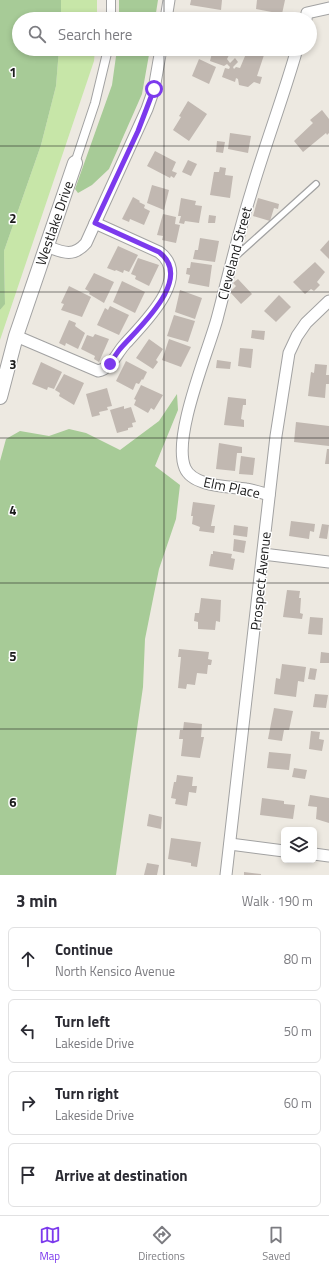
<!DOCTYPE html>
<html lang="en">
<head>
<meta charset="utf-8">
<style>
	body { margin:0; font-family:"Titillium Web",sans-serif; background:#f2f2f3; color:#2b2b33 }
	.controls { position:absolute; right:12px; bottom:12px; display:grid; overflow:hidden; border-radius:6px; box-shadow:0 2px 6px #0003 }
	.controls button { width:36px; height:36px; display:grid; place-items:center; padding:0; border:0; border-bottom:1px solid #e1e1e2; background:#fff; color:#2b2b33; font:20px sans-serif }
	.stop { position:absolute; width:12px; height:12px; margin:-9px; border:3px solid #7c3aed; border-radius:50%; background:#fff }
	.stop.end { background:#7c3aed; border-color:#fff; box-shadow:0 1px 4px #0008 }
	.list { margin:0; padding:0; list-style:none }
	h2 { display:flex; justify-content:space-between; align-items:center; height:52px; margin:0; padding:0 16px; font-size:17px }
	h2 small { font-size:13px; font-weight:400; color:#7c7c81 }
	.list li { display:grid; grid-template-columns:26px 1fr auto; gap:12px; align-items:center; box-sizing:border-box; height:64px; margin:0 8px 8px; padding:0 8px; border:1px solid #e1e1e2; border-radius:6px }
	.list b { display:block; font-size:15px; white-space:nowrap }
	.list p { margin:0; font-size:13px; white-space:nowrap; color:#7c7c81 }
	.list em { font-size:13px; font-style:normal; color:#7c7c81 }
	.icon { flex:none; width:22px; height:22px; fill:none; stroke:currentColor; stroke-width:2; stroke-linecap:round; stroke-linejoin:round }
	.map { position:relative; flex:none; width:329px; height:875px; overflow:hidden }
	.search { position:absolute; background:#fff; box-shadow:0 2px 6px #0003; left:12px; right:12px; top:12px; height:44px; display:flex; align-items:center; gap:10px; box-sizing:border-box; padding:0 14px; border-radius:22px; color:#7c7c81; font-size:15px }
	.sheet { height:340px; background:#fff }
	nav { display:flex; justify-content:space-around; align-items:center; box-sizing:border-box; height:56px; border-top:1px solid #e1e1e2; background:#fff; font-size:11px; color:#7c7c81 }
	nav a { display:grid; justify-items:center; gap:2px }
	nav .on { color:#7c3aed }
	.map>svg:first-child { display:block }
</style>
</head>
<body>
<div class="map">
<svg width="329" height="875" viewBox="0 0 329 875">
	<rect width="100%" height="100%" fill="#ede9e1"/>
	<g fill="#c7e6a8">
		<rect x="61" y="0" width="36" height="19"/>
		<polygon points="59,49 95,49 94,61 0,340 0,310 5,303 4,251 41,145 56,86"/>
	</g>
	<g fill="#a7cb97">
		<polygon points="0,0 61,0 61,19 19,19 19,49 59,49 56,86 41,145 4,251 5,304 0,310"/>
		<polygon points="119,0 158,0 155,19 119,19"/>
		<polygon points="117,49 150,49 142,94 109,169 92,185 78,193 75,189 112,85"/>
		<polygon points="177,394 178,410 155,466 180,485 176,519 159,569 145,639 143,687 116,875 0,875 0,461 6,439 20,431 49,436 69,429 86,433 120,450 159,421"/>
	</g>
	<g fill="#c1b8b1">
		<polygon points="191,0 222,0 221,10 190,5"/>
		<polygon points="257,0 285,0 282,14 256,9"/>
		<polygon points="203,49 232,49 227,59 230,63 235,58 238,62 233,67 234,69 236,67 240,68 248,49 266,49 257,76 262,77 260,84 254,82 248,87 239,85 238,79 236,78 235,82 222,77 225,68 229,69 230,67 227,64 224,66 210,61 212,53"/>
		<polygon points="199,59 216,67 209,84 192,76"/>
		<polygon points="188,101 207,114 189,141 173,130 181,117 179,116"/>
		<polygon points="322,110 329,119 329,133 327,135 326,133 303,152 294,141 313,123 310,120"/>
		<polygon points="230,133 251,136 248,153 228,149"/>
		<polygon points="217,141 225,142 223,153 216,152"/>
		<polygon points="155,151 176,162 172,171 177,173 174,178 171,176 170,178 147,166"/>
		<polygon points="188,160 197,164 191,176 182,172"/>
		<polygon points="220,167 226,168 225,175 233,176 230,198 210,195 214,172 219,172"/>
		<polygon points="152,185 169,190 164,210 147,203"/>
		<polygon points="133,197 140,201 139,202 145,205 144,208 150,211 144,225 130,219 129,222 122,219"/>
		<polygon points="181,198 196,201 195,205 202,206 199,223 185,221 184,224 179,223 181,216 178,216"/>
		<polygon points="258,198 279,204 278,209 274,208 270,221 253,216"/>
		<polygon points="163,214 176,217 175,224 180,225 176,243 162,240 163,236 157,235"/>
		<polygon points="209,215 216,216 215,223 208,223"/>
		<polygon points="200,238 219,241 215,262 193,259 195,250 198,250"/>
		<polygon points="329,240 329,259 320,250"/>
		<polygon points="118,246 138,255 129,272 124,270 123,273 116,270 115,271 107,268"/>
		<polygon points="138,258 159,265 149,286 135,279 136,276 131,274"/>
		<polygon points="191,262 212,265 209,287 188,283 190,275 186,274 187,268 190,268"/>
		<polygon points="315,262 325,272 317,282 320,285 314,291 311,289 305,294 293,282"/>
		<polygon points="94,273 114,282 104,303 89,294 90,292 85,289"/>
		<polygon points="238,279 252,294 241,304 230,292 236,286 233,283"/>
		<polygon points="122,281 145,292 135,313 113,302"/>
		<polygon points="69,286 91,297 82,317 61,310 64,304 61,303"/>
		<polygon points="180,290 202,298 195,319 175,312"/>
		<polygon points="279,295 291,307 276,322 264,311"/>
		<polygon points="110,306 129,315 119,335 97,325 105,308 108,310"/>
		<polygon points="174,315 195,321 188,342 167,336"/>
		<polygon points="69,320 76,323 75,326 85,333 78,349 66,343 65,346 59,343"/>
		<polygon points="252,330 265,331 264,340 251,338"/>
		<polygon points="95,334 109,339 99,362 94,359 95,356 81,349 87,335 93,337"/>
		<polygon points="149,339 163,349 156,360 158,362 153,369 136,358"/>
		<polygon points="169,339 191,347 181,367 162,360"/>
		<polygon points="240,348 253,349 251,368 238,366"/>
		<polygon points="217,360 231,362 230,369 216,368"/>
		<polygon points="126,361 147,372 143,380 142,379 139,384 136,383 133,390 116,381"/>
		<polygon points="41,362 62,372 54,389 48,387 47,390 32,384"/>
		<polygon points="315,364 327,365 326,375 329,375 329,384 326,384 325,398 308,396 311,372 314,373"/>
		<polygon points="64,374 84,383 74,405 59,396 60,393 55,390"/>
		<polygon points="141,385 163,395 154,410 151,408 148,413 134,405 136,400 134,399"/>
		<polygon points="107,388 112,406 107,407 108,410 99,412 100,415 92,417 86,394"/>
		<polygon points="228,397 246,399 246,405 243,405 241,419 244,420 244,427 224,425"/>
		<polygon points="124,406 124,409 131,407 136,422 132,423 133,427 128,428 128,430 117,433 110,410"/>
		<polygon points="296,422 329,426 329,446 294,442"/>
		<polygon points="219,443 242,447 242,453 237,453 235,471 216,469"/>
		<polygon points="327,449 329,449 329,464 325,464"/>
		<polygon points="241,456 255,458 253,475 239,474"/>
		<polygon points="193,502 215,505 211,526 215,526 214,533 199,531 200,527 192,524 193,516 191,516"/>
		<polygon points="291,521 315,524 314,532 310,531 309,539 289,536"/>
		<polygon points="322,524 329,525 327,539 319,538"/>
		<polygon points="234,525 248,527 247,537 233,535"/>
		<polygon points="234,539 246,541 244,553 233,551"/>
		<polygon points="213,551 232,554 231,558 235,559 233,570 209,566 211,554 213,554"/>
		<polygon points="287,590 300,591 299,598 301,598 300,613 303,614 302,619 283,617"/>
		<polygon points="201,598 221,600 220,622 216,621 215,630 198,629 198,622 194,621 195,613 199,613"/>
		<polygon points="310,617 323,618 322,635 308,634"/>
		<polygon points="179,649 209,652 208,659 212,660 211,665 208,665 207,674 197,673 195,685 187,684 186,689 178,688 181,657 178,657"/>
		<polygon points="321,652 329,653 329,663 320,663"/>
		<polygon points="282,664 306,667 304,682 298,681 296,697 274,694 276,678 280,679"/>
		<polygon points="310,668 317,669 315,680 308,679"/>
		<polygon points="315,694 328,695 326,708 313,707"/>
		<polygon points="274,708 293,711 289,730 284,730 282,741 268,739"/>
		<polygon points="184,722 202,724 201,737 204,737 200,758 181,756 183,739 179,739 180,730 183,730"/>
		<polygon points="311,731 320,732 319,739 324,740 322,751 309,749"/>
		<polygon points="269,752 291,754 289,770 267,768"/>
		<polygon points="294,768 307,770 305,779 292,777"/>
		<polygon points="177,775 193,777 192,786 197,786 196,793 189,792 187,806 175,804 176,799 171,798 174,782 176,782"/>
		<polygon points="310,795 329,798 329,823 316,819 317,807 308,806"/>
		<polygon points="262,798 284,801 284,804 295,805 293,819 260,815"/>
		<polygon points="149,814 162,817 161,829 147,826"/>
		<polygon points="171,838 201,842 197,867 191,866 191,863 168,859"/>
		<polygon points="147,863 159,865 157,875 144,875"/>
		<polygon points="244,872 261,874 261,875 244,875"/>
	</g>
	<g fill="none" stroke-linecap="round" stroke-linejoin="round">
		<defs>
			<polyline id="service" points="235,257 316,184"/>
			<g id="pedestrian">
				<polyline points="111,19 111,0"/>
				<polyline points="75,163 95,103 108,49"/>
			</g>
			<g id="minor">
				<polyline points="166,19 169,0"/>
				<polyline points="306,19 307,13 329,8"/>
				<path d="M46,246C62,252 73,258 86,243L147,109L154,89L161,49"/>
				<path d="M16,336L98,371C111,369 116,354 125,344C143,324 193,277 159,252L95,223"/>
				<path d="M269,495C262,493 254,490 246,489C229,486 193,487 185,468C172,437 208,352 217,319C228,277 238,235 251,193C265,145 283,98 297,49"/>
				<polyline points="263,554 329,562"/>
				<polyline points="230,844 284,851"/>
				<polyline points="314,854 329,856"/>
				<polyline points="226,875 276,436 289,353 297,336 306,323 329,301"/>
			</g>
			<polyline id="tertiary" points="0,397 16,336 75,163"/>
		</defs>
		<use href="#service" stroke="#a2a2a2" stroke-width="8"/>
		<use href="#pedestrian" stroke="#a2a2a2" stroke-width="10"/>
		<use href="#minor" stroke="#a2a2a2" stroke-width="13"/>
		<use href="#tertiary" stroke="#a2a2a2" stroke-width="16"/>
		<use href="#service" stroke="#fff" stroke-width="5.5"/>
		<use href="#pedestrian" stroke="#fff" stroke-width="8"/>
		<use href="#minor" stroke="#fff" stroke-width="11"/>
		<use href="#tertiary" stroke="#fff" stroke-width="14"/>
	</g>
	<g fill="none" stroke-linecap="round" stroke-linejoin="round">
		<path stroke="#7c3aed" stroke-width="5" d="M110,364C113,359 116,354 120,349C138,328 195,279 159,252L95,223L138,131L154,89"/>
	</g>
	<path fill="none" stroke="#1b1b1b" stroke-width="1" stroke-opacity="0.55" d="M164,0V19M164,49V875M0,146H329M0,292H329M0,438H329M0,583H329M0,729H329"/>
	<g text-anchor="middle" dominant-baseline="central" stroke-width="3" stroke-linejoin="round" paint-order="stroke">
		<g font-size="14" fill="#1b1b1b" stroke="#fff">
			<text transform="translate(54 223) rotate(-71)">Westlake Drive</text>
			<text transform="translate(234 253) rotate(-75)">Cleveland Street</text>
			<text transform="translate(232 487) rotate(12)">Elm Place</text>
			<text transform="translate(260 581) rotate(-84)">Prospect Avenue</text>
		</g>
	</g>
	<g font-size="13" text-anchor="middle" font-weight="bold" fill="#1b1b1b" stroke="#fff" stroke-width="3" stroke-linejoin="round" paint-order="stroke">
		<text x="13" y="77">1</text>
		<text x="13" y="223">2</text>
		<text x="13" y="369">3</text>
		<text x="13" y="515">4</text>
		<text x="13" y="661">5</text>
		<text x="13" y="807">6</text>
	</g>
</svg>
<div class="controls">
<button><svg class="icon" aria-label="layers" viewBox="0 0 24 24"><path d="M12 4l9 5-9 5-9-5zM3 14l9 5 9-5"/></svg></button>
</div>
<div class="stop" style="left:154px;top:89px"></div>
<div class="stop end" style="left:110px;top:364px"></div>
<div class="search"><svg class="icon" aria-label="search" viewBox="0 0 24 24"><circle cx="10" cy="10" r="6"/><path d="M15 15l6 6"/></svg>Search here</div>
</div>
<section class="sheet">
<h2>3 min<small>Walk · 190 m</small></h2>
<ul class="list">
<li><svg class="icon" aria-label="ahead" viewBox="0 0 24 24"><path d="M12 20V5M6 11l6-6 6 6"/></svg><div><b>Continue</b><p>North Kensico Avenue</p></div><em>80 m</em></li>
<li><svg class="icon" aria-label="left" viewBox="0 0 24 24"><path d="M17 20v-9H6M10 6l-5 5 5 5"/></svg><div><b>Turn left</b><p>Lakeside Drive</p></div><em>50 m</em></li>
<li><svg class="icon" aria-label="right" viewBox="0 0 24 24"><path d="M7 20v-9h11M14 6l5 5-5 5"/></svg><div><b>Turn right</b><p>Lakeside Drive</p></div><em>60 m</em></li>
<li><svg class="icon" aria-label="arrive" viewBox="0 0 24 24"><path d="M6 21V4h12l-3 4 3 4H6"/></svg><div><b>Arrive at destination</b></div></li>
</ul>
</section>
<nav>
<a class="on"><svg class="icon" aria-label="map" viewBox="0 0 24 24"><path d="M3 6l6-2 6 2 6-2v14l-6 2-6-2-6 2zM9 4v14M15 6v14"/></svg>Map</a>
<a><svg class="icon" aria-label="directions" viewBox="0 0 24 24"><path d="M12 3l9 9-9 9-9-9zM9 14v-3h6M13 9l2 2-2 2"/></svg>Directions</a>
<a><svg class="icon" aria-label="saved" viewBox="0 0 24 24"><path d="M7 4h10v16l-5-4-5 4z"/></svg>Saved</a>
</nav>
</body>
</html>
